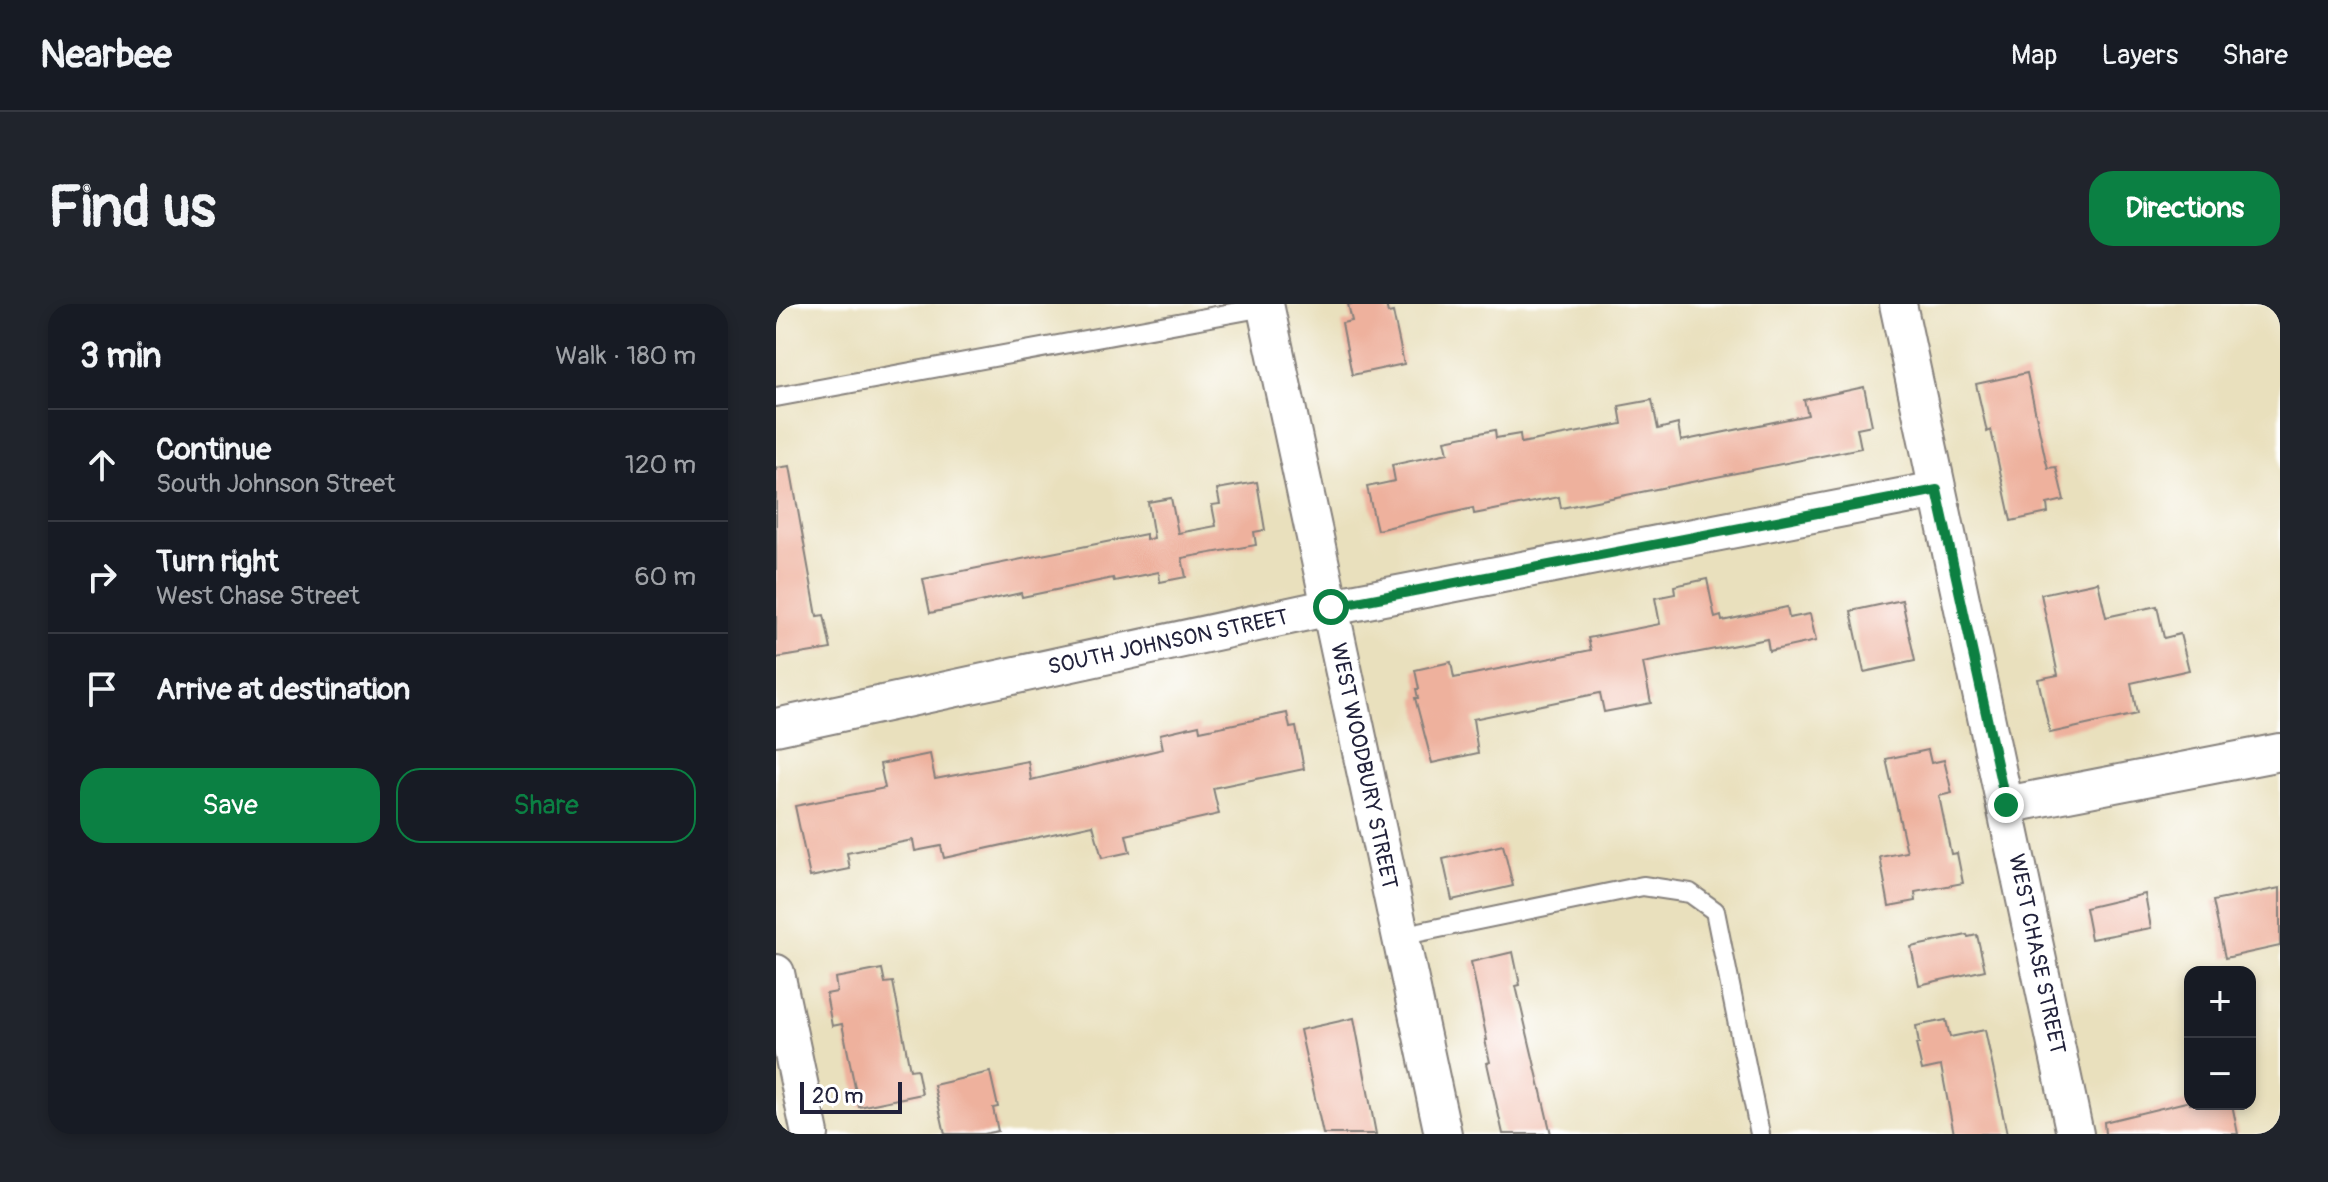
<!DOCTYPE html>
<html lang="en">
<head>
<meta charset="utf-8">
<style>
	body { margin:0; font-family:Pangolin,sans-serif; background:#20242c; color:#f1f3f6 }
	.controls { position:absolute; right:24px; bottom:24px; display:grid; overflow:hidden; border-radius:16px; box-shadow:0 4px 12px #0003 }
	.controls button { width:72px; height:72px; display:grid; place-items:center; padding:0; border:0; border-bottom:2px solid #363941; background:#171b24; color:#f1f3f6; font:40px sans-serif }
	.scale { position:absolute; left:24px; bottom:20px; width:102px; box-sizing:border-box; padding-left:8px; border:4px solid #22223b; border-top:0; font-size:22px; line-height:28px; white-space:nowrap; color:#22223b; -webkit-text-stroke:6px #fff; paint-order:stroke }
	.stop { position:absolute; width:24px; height:24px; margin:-18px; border:6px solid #0b8043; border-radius:50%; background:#fff }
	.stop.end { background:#0b8043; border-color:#fff; box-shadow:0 2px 8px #0008 }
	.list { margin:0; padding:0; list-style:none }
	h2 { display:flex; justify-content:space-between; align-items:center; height:104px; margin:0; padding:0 32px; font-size:34px }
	h2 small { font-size:26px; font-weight:400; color:#9ea1a6 }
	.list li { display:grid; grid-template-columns:52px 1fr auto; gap:24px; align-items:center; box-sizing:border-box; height:112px; padding:0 32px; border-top:2px solid #363941 }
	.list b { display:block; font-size:30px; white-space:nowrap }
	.list p { margin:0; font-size:26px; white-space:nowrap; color:#9ea1a6 }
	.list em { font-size:26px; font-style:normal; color:#9ea1a6 }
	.actions { display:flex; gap:16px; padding:24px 32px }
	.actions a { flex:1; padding:18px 0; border:2px solid #0b8043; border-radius:24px; text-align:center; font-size:28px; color:#0b8043 }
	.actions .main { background:#0b8043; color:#fff }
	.icon { flex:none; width:44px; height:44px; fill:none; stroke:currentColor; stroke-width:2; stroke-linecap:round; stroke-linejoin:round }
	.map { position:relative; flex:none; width:1504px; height:830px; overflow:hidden; border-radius:24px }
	header { display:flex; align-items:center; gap:48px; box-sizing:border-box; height:112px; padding:0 40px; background:#171b24; border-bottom:2px solid #363941 }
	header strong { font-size:38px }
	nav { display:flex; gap:44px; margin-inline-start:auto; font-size:28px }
	.intro { display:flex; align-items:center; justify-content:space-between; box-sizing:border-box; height:192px; padding:0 48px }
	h1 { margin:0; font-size:56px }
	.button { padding:20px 36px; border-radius:24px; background:#0b8043; color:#fff; font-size:28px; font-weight:700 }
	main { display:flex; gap:48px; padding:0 48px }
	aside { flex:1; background:#171b24; border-radius:24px; box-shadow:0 4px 12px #0003 }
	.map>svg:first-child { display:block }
</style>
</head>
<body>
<header>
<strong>Nearbee</strong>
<nav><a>Map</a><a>Layers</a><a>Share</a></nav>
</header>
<div class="intro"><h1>Find us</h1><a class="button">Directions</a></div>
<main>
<aside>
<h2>3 min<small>Walk · 180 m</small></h2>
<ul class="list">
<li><svg class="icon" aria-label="ahead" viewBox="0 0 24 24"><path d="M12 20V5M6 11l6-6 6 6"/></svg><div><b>Continue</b><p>South Johnson Street</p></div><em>120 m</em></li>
<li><svg class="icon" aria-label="right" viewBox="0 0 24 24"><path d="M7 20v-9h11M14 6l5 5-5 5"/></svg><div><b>Turn right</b><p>West Chase Street</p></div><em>60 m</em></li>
<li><svg class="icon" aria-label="arrive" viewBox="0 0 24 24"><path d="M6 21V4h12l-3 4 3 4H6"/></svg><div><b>Arrive at destination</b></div></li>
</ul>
<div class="actions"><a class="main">Save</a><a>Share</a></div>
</aside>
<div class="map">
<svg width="1504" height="830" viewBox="0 0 1504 830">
	<rect width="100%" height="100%" fill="#fff"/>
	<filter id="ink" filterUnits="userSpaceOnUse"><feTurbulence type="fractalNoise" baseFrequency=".0125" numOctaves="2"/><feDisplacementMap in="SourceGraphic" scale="16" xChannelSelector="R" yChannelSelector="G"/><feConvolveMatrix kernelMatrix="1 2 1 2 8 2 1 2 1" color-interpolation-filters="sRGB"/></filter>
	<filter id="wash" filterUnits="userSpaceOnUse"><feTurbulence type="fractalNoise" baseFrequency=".006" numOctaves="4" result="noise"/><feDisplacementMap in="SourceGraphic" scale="32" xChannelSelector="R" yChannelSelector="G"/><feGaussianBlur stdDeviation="1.8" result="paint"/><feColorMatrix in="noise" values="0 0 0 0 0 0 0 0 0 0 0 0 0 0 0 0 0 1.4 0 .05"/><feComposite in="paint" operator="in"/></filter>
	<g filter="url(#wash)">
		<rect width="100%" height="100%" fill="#e9e0bd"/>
		<g id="blocks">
			<g fill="#eeb19d">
				<polygon points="572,0 610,0 612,9 617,8 628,60 576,71 566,19 576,17"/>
				<polygon points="1251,69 1269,153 1272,164 1280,163 1288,196 1271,200 1272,209 1235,217 1215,126 1211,128 1200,80"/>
				<polygon points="1088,83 1096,121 1081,124 1085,144 785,204 783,193 698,210 697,204 601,226 591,183 619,177 616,161 672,149 669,136 719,126 720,134 744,130 745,139 846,120 843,102 876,96 882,125 902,120 905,137 1032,111 1028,96"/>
				<polygon points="14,162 41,312 48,311 55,345 0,354 0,164"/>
				<polygon points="481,178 489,226 478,228 480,241 406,254 410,273 384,278 383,268 338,277 337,274 246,293 245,289 154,309 147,275 370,230 370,236 378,234 372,198 395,194 402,229 440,222 436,201 444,200 441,185"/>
				<polygon points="931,275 939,314 945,312 946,317 1011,303 1013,314 1034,310 1040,337 993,347 991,335 867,359 875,399 828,408 824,389 697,415 702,449 656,459 639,394 642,394 640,385 643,385 639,366 675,358 678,374 815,346 812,334 884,320 879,294 899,290 898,282"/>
				<polygon points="1322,278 1330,313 1381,302 1388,334 1404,330 1413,366 1355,379 1361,410 1274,429 1262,375 1282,371 1265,290"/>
				<polygon points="1126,296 1139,357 1088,368 1075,307"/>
				<polygon points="511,409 514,424 520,423 528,465 437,484 443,510 350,531 354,548 326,554 317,521 168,554 165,542 139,547 137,536 71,549 74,565 34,573 19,502 109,484 104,460 154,450 159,475 252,457 255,476 387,445 384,430 423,421 424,427"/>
				<polygon points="1152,446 1155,459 1168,456 1176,489 1163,492 1175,550 1181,549 1187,579 1139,588 1140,597 1113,602 1104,553 1131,548 1110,455"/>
				<polygon points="727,541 737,582 676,596 667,555"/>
				<polygon points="1504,584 1504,642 1449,654 1437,597"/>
				<polygon points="1369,590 1375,624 1315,635 1309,604"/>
				<polygon points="1191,631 1192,633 1201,631 1209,666 1143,681 1135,643"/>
				<polygon points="737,648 744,681 740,682 775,830 727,830 711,759 714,758 709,736 711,736 695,658"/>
				<polygon points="106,665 109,679 117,678 134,766 141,765 146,790 83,803 66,720 56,722 50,690 61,688 59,674"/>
				<polygon points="578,714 600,830 547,830 524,726"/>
				<polygon points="1170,716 1174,733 1209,726 1231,830 1178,830 1165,762 1146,766 1140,740 1143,740 1140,722"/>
				<polygon points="214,768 222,803 217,804 222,827 208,830 169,830 158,781"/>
				<polygon points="1414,797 1414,800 1456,800 1462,830 1329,830 1328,818"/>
			</g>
		</g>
	</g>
	<g filter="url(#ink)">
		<use href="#blocks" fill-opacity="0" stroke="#86817c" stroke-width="2"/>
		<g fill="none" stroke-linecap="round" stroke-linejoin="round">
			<defs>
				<g id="service">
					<polyline points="0,93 494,2"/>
					<polyline points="624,632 867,582 914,589 939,607 984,830"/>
				</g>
				<g id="minor">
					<polyline points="489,0 667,830"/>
					<polyline points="1122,0 1299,830"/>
					<polyline points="0,423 555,303 1161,186"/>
					<polyline points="1230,501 1504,448"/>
					<polyline points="0,669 34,830"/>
				</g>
			</defs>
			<use href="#service" stroke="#86817c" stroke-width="22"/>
			<use href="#minor" stroke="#86817c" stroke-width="40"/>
			<use href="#service" stroke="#fff" stroke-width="18"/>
			<use href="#minor" stroke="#fff" stroke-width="36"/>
		</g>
	</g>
	<g fill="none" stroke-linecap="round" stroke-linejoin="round" filter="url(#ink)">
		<polyline stroke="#0b8043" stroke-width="10" points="555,303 1161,186 1230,501"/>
	</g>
	<g text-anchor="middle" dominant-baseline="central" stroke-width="6" stroke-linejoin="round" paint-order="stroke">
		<g font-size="22" fill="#22223b" stroke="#fff">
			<text transform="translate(392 338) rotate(-12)">SOUTH JOHNSON STREET</text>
			<text transform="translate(588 462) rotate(78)">WEST WOODBURY STREET</text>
			<text transform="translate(1261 650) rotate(78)">WEST CHASE STREET</text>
		</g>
	</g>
</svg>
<div class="controls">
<button>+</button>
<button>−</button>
</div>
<div class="scale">20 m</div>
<div class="stop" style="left:555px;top:303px"></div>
<div class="stop end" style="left:1230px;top:501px"></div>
</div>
</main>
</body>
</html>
